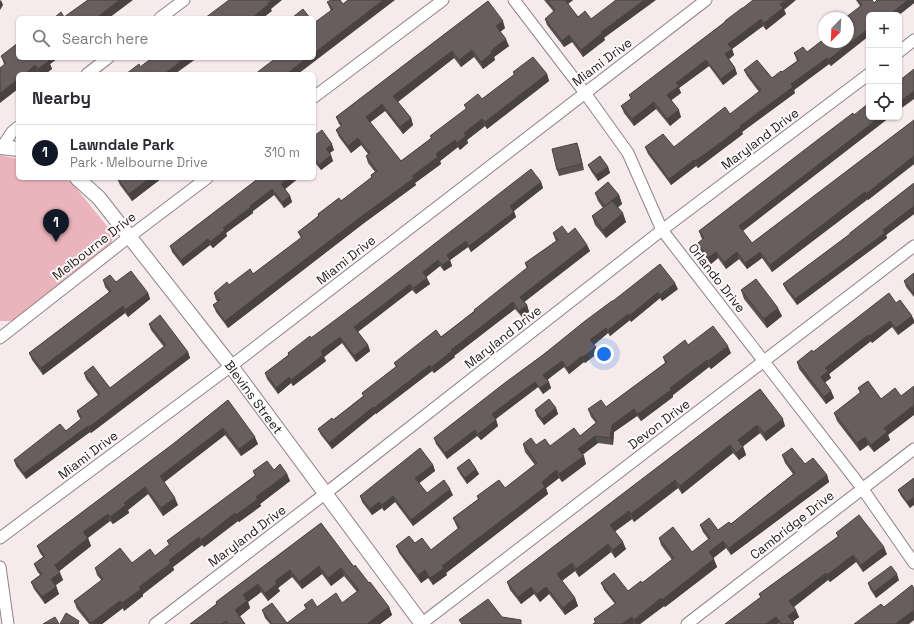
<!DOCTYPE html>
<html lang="en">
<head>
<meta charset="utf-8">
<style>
	body { margin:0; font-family:"Space Grotesk",sans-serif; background:#f2f2f3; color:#2b2b33 }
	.controls { position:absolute; right:12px; top:12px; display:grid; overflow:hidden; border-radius:6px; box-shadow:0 1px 3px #0004 }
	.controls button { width:36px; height:36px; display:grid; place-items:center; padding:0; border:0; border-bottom:1px solid #e1e1e2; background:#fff; color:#2b2b33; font:20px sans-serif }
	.compass { position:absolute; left:818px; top:12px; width:36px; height:36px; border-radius:50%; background:#fff; box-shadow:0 1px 3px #0004; rotate:204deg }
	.you { position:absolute; left:604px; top:354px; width:14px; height:14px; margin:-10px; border:3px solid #fff; border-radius:50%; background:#1a73e8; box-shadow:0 0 0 6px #1a73e833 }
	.badge { display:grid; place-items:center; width:26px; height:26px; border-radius:50%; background:#111827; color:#fff; font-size:13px; font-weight:700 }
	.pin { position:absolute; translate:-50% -33px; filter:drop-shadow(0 1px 2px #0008) }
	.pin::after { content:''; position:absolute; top:21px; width:14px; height:12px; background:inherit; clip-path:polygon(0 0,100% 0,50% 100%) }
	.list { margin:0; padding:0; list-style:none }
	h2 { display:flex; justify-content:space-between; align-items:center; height:52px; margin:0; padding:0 16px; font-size:17px }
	h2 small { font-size:13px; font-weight:400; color:#7c7c81 }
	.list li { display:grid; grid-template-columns:26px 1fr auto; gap:12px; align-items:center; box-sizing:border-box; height:56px; padding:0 16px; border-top:1px solid #e1e1e2 }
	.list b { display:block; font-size:15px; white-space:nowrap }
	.list p { margin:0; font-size:13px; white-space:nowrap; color:#7c7c81 }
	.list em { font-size:13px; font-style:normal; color:#7c7c81 }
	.icon { flex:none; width:22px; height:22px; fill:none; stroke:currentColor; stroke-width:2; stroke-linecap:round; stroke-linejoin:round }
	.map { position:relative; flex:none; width:914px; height:624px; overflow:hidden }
	.search { position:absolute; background:#fff; box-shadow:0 1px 3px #0004; left:16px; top:16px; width:300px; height:44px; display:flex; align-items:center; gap:10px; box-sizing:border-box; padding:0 14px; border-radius:6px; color:#7c7c81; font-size:15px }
	.panel { position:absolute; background:#fff; box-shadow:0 1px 3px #0004; left:16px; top:72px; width:300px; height:108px; border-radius:6px }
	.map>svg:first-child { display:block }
</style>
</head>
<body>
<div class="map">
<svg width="914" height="624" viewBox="0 0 914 624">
	<rect width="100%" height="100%" fill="#f7eaec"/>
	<polygon fill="#ebb3bb" points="0,155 18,159 18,178 64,178 72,183 111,231 113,238 110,247 13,321 0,321"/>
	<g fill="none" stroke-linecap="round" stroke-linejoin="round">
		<defs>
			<g id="minor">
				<polyline points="514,0 585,93 628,153 662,230 862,488 914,563"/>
				<polyline points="160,18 184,0"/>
				<polyline points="899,52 914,40"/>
				<polyline points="87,74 108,58"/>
				<polyline points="314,97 443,0"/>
				<polyline points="2,147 12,132 18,127"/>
				<polyline points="0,338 129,237 207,178"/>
				<polyline points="0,538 231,366 706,0"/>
				<polyline points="0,567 8,624"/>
				<polyline points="155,624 326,493 662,230 869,74"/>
				<polyline points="421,624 914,246"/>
				<polyline points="687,624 914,449"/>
			</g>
			<g id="tertiary">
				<polyline points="0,147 18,149"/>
				<path id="s1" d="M77,178L99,198L231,366L422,624"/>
			</g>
		</defs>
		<use href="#minor" stroke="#8f8485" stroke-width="13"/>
		<use href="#tertiary" stroke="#8f8485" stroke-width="16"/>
		<use href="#minor" stroke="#fff" stroke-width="11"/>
		<use href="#tertiary" stroke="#fff" stroke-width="14"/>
	</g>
	<g fill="#595152">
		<polygon points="340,0 314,58 331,11 327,2"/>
		<polygon points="544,0 573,0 568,4 578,17 604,38 605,40 583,57 572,42 564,47 547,25 545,19 554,12"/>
		<polygon points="856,0 872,0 874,3 914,0 914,3 899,15 869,15 831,66 829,64 794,90 795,93 742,132 743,134 698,168 696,166 671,185 648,154 645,147 674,147 730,114 759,92 747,76 744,70 772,78 782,72 797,61 794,53 807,52 848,42 860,6"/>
		<polygon points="488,1 505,28 500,32 509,46 494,57 495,60 483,69 474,57 461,67 454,58 398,102 411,118 413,125 403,134 385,111 370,122 401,161 431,138 430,136 466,109 464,105 482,99 514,75 513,72 547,74 549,81 487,129 485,126 467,140 468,143 460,150 458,147 440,161 441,164 415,183 416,185 364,223 228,328 216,312 213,305 218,302 216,300 214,293 229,285 253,274 301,238 298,232 318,216 318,214 341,201 371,178 371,175 375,172 368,163 366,156 368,154 361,145 351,153 339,137 336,130 341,126 339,124 336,117"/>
		<polygon points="743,8 784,10 786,14 766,30 763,26 732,49 734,55 729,59 735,68 737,74 723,85 709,66 679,88 681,93 671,100 681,117 670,126 656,109 634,126 624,113 621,106 631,99 629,95 725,22 725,21"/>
		<polygon points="1,56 18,58 58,58 50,64 52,69 45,74 39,74 38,73 4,64"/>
		<polygon points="854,115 869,117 890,117 743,231 752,243 914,120 914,164 868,200 868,199 772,272 762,258 747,269 739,259 726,269 718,258 711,264 700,250 698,243 703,240 701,237 699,231"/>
		<polygon points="314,136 334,150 330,153 333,161 321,170 316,164 314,166"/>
		<polygon points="579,149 584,170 559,176 557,170"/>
		<polygon points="588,165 608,167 610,173 598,181 591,171"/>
		<polygon points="117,178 162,178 132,201 120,185"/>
		<polygon points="259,178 285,189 290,196 292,202 284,208 274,195 253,211 253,213 226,233 227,236 213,248 210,245 183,266 172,252 170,246"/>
		<polygon points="541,182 543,188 514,211 516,217 471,252 468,247 450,260 452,266 444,271 440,266 426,277 430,284 416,294 412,290 358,332 368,345 370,351 356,362 342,343 324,357 326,361 293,386 291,383 278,394 267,379 265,373 288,355 288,353 311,338"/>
		<polygon points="914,183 914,214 886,235 887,238 797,305 786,290 783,284 850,234"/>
		<polygon points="595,193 619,195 622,204 618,207 626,222 606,238 595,225 592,216 603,208 598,201"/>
		<polygon points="553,233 568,234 587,245 590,251 524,302 527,305 529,312 522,317 515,309 454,356 455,357 434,373 432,371 376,414 376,413 332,449 321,435 318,429 333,420 363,396 362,393 396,367 394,363 441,337 474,311 474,310 527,269 525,263 556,241 555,239"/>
		<polygon points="914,273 914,297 906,287 904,281"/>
		<polygon points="103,280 116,282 148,293 150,299 128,317 125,313 43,375 32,360 29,353 109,292 105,287"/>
		<polygon points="678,289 662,301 660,298 631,322 630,320 610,336 608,333 594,345 598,353 585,363 584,362 569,374 564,367 547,379 551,388 543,394 538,387 496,419 498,426 481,440 477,436 447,459 436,444 434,438 613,301"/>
		<polygon points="741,290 782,316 767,328 744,299"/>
		<polygon points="896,303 914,320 914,323 898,335 892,327 872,343 871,341 829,374 831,378 825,382 831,391 834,398 826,404 799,369 797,362 813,352"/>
		<polygon points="149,324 188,352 190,358 91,433 90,432 26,479 16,466 14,460 66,431 81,419 79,417 77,411 98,395 86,379 84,373 110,388 164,347 151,330"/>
		<polygon points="688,345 731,353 711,369 709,367 673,395 673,397 641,421 637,416 614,432 613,445 598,443 582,455 586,464 562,482 559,478 546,488 548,494 446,573 447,575 433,585 428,578 421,583 399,553 396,546 415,543 431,550 458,529 456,525 453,518 478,499 477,496 505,488 535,465 525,452 523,444 550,446 580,436 596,423 591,417 588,409 606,407 665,363 663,357"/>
		<polygon points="868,381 890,440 874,452 868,445 860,451 837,421 834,413 860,393 858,388"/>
		<polygon points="760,389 785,426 766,441 760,433 743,446 746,455 739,460 733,453 682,494 678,488 634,522 632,519 615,531 626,549 615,558 611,552 579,577 575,571 562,581 575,598 578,606 565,615 549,594 540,602 534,594 521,604 510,590 507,582"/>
		<polygon points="228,400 258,444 241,456 225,435 164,482 178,505 163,516 148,494 128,510 129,513 113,524 110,521 88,538 91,546 59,571 63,580 56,585 59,594 45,604 34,589 31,582 40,575 37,571 34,564 43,557 40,553 37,546 173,444"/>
		<polygon points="556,408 558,414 544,425 537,416 535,410"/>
		<polygon points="782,455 805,464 827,475 829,482 731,555 726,548 713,558 717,567 665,607 664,606 640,624 593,624 595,622 594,619 615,604 604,590 601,583 628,591 642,583 672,560 661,545 659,538 692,552 709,540 703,532 700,525 718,530 731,524 793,474 785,463"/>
		<polygon points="433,465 435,471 419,483 427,493 453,495 413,526 395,502 384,511 382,508 372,515 362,502 360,496"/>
		<polygon points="457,468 476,469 479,474 467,484 460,474"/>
		<polygon points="274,470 287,474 290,481 260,504 261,506 239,522 238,521 204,547 202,545 173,567 174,570 143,594 143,596 124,611 123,608 102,624 89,624 77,609 74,601 102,581 97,575 95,568 132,563 155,556 169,545 167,541 255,476 253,471"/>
		<polygon points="914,478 910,508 901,496 898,490"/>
		<polygon points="321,523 354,567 389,607 392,615 380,624 270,624 265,618 262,610 287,623 306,609 304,605 317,607 342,603 357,592 344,576 331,586 322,574 302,589 292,577 278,588 280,591 268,601 261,592 248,602 250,608 240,616 245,624 190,624 216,604 216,602"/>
		<polygon points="836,533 887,554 863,572 856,562 830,582 828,580 794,607 799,617 793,621 794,624 779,624 779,623 778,624 725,624 761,597 759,594 838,537"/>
		<polygon points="899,580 876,598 870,589 868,583"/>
	</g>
	<g fill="#494242">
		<polygon points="1,0 3,5 0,10 0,1"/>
		<polygon points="119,0 133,0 109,18 96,18"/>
		<polygon points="271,0 282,0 271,9 272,11 263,18 252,18"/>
		<polygon points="383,0 395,0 298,74 286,74 307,58 314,58 314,53"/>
		<polygon points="565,0 573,0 566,5"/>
		<polygon points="644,0 656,0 604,38 605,40 583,57 581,50 601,32"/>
		<polygon points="786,0 796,0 784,10 786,14 766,30 764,23 780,4"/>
		<polygon points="908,0 914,0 914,3 899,15 889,15"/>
		<polygon points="761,19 763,26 732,49 734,55 727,61 725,54 728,44"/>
		<polygon points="503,21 505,28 499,33 496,26"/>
		<polygon points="869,28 869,36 831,66 828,60"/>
		<polygon points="569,35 572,42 564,47 562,41"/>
		<polygon points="506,39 509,46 494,57 495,60 483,69 481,62 491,51"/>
		<polygon points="472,50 474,57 461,67 459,60"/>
		<polygon points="452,51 454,58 396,103 393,96"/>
		<polygon points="47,58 58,58 50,64 52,69 45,74 40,74 38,69"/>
		<polygon points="185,58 197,58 175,74 164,74"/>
		<polygon points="827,58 829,64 794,90 795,93 742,132 743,134 698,168 695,161 791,84"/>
		<polygon points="706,60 709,66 679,88 681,93 669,102 667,95 676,83"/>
		<polygon points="35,65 38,73 37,74 25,74"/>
		<polygon points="735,68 737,74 723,85 721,79"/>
		<polygon points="547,74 549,81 487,129 485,122"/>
		<polygon points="18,79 18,89 0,103 0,93"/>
		<polygon points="914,91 914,99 899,110 899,102"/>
		<polygon points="654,102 656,109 634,126 632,119"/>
		<polygon points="382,104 385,111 368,124 366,117"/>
		<polygon points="679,110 681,117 670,126 667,119"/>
		<polygon points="880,117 890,117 741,232 739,226"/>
		<polygon points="411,118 413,125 403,134 400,127"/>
		<polygon points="482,119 485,126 467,140 468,143 460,150 457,143 464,133"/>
		<polygon points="358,138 361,145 351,153 348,146"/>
		<polygon points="455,140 458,147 440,161 441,164 415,183 416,185 364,223 228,328 225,321 412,176 436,154"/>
		<polygon points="577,143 579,149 584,170 582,164"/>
		<polygon points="332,144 334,150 328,154 326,149"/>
		<polygon points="331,155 333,161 321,170 319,165"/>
		<polygon points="914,156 914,164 868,200 866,194"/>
		<polygon points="314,158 316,164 314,166"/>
		<polygon points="694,160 696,166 671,185 669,179"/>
		<polygon points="608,167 610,173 598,181 596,175"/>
		<polygon points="150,178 162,178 132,201 129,194"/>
		<polygon points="289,178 299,178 284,190 281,184"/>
		<polygon points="541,182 543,188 512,212 510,206"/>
		<polygon points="272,189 274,195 253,211 253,213 226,233 227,236 213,248 210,242 223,228"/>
		<polygon points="865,192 868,199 772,272 770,265"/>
		<polygon points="619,195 622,204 609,215 605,206"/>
		<polygon points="290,196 292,202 284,208 282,202"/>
		<polygon points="914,206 914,214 886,235 887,238 797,305 795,299 883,230"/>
		<polygon points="514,212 516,217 471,252 469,246"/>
		<polygon points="623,213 626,222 606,238 603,230"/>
		<polygon points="208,239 210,245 183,266 181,260"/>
		<polygon points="466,241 468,247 450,260 452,266 444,271 442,265 447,255"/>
		<polygon points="587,245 590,251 523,303 520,297"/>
		<polygon points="716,252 718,258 711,264 708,258"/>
		<polygon points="737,252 739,259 726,269 724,262"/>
		<polygon points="760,252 762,258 747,269 745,263"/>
		<polygon points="438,260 440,266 425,278 423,272"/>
		<polygon points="427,278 430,284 416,294 414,288"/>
		<polygon points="675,283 678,289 662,301 660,295"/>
		<polygon points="410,284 412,290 356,333 354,327"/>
		<polygon points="658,292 660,298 631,322 629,316"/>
		<polygon points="148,293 150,299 128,317 125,310"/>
		<polygon points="513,302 515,309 454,356 455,357 434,373 432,367 451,350"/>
		<polygon points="527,305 529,312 522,317 519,311"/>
		<polygon points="123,306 125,313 43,375 41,368"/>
		<polygon points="778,308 782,316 767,328 764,319"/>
		<polygon points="628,314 630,320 610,336 608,330"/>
		<polygon points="912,316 914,320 914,323 898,335 896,328"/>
		<polygon points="890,321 892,327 872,343 869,336"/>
		<polygon points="606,328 608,333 592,346 590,340"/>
		<polygon points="868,335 871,341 829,374 831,378 823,384 821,377 825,368"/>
		<polygon points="340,337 342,343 324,357 326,361 293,386 291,380 321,351"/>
		<polygon points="368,345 370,351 356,362 354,356"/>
		<polygon points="728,346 731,353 711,369 708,361"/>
		<polygon points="596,347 598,353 585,363 583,357"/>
		<polygon points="188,352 190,358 91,433 89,427"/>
		<polygon points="582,356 584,362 569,374 567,368"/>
		<polygon points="707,360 709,367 673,395 673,397 641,421 638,414 670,388"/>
		<polygon points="562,361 564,367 546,381 543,375"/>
		<polygon points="430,365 432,371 376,414 374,408"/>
		<polygon points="289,377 291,383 278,394 276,388"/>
		<polygon points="535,382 538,387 494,420 492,414"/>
		<polygon points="549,382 551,388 543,394 540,388"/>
		<polygon points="831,391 834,398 826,404 824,397"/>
		<polygon points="914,405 914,415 888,435 890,440 874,452 871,445 884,428"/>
		<polygon points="373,407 376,413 332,449 329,443"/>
		<polygon points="556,408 558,414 544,425 542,419"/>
		<polygon points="634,409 637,416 614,432 613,445 610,438 612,425"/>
		<polygon points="783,419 785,426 766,441 764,433"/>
		<polygon points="496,420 498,426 481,440 478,434"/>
		<polygon points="757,425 760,433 741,448 738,440"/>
		<polygon points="88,426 90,432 26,479 24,473"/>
		<polygon points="223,428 225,435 162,484 160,476"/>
		<polygon points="475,430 477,436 447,459 445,453"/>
		<polygon points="595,436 598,443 581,456 578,449"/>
		<polygon points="255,437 258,444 241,456 239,449"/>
		<polygon points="865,437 868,445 860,451 857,443"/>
		<polygon points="730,445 733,453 682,494 680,486"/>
		<polygon points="743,447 746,455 739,460 736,453"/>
		<polygon points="584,456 586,464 562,482 559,474"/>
		<polygon points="433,465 435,471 418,484 415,478"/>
		<polygon points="476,469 479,474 467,484 465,478"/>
		<polygon points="556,470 559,478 546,488 548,494 446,573 447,575 433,585 430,578 442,566 542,482"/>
		<polygon points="287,474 290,481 260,504 261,506 239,522 236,515 256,497"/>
		<polygon points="827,475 829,482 731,555 729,548"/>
		<polygon points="675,480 678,488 634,522 631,514"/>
		<polygon points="145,487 148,494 128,510 129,513 113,524 110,517 124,503"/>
		<polygon points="450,489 453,495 413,526 411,520"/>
		<polygon points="393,496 395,502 384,511 382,505"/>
		<polygon points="914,497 914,505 910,508 907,502"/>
		<polygon points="175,498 178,505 163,516 161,508"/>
		<polygon points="379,502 382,508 372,515 370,509"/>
		<polygon points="629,511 632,519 613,533 610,525"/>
		<polygon points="235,513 238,521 204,547 201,540"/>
		<polygon points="108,514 110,521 86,539 83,532"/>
		<polygon points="199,537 202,545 173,567 174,570 143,594 143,596 124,611 122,603 169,560"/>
		<polygon points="88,538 91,546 57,573 55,565"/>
		<polygon points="723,541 726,548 711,560 709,552"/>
		<polygon points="623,542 626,549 615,558 613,550"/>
		<polygon points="608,544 611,552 579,577 576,569"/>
		<polygon points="884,547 887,554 863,572 861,565"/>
		<polygon points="853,555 856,562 830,582 827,575"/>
		<polygon points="714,559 717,567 665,607 662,600"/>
		<polygon points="572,563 575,571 560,582 557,574"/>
		<polygon points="319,566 322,574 302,589 299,582"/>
		<polygon points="341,568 344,576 331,586 328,578"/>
		<polygon points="290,570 292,577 278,588 280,591 268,601 265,593 275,581"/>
		<polygon points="425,570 428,578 421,583 418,575"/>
		<polygon points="60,573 63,580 54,586 51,579"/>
		<polygon points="826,573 828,580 792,608 789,601"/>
		<polygon points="897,574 899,580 876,598 874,592"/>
		<polygon points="258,584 261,592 248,602 250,608 238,618 235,610 243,595"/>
		<polygon points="56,587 59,594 45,604 42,597"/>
		<polygon points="531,587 534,594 521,604 518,597"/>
		<polygon points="546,587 549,594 540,602 537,594"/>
		<polygon points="575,598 578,606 565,615 563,608"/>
		<polygon points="661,598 664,606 640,624 635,624 634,620"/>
		<polygon points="120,601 123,608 102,624 91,624 91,623"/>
		<polygon points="389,607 392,615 380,624 367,624"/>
		<polygon points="796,610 799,617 791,623 788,616"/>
		<polygon points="914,610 914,620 909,624 895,624"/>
		<polygon points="632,617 634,624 622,624"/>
		<polygon points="776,617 779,623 778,624 766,624"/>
	</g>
	<g fill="#685e5f" stroke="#494242">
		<polygon points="88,0 119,0 96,18 54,18 61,12 64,17"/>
		<polygon points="229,0 271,0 268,2 269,4 252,18 250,16 247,18 205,18"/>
		<polygon points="331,0 340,0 343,4 348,0 383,0 314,53 314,23 333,9 327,2"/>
		<polygon points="547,0 565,0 578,17 585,11 591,19 616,0 644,0 601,32 602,33 581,50 569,35 562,41 545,19 555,10"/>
		<polygon points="753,0 786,0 780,4 783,8 764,23 761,19 728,44 732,49 725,54 735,68 721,79 706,60 676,83 679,86 667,95 679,110 667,119 654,102 632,119 621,106 632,98 629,95 725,22 725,21 742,8 743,8"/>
		<polygon points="858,0 872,0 874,3 877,0 908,0 889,15 869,15 869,28 828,60 827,58 791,84 793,87 740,126 741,127 723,141 695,161 694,160 669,179 645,147 663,134 674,147 725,107 730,114 761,90 744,70 757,60 772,78 781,71 782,72 799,60 794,53 803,47 807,52 824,39 824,42 848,42 848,18 845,18 862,5"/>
		<polygon points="488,1 503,21 496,26 506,39 491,51 492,53 481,62 472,50 459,60 452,51 393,96 411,118 400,127 382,104 366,117 401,161 432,138 430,136 467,108 464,105 478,94 482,99 515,74 513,72 533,57 547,74 485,122 482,119 464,133 466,136 457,143 455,140 436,154 438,157 412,176 414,178 362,216 225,321 213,305 220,300 214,293 227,282 229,285 250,269 253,274 302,237 298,232 319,216 318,214 339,198 341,201 372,177 371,175 377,171 366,156 370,153 358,138 348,146 336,130 342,125 336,117"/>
		<polygon points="303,9 310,18 294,18 293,17"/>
		<polygon points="18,43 18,58 47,58 49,61 38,69 35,65 25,74 18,74 18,79 0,93 0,68 6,63 1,56"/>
		<polygon points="152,58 185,58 164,74 126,74 139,64 140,67"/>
		<polygon points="276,58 307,58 286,74 255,74"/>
		<polygon points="914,69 914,91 899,102 899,81"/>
		<polygon points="869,103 869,117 880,117 739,226 752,243 914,120 914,156 866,194 865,192 770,265 760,252 745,263 737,252 724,262 716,252 708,258 698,243 704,238 699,231 820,138 853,113 854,115"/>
		<polygon points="322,130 332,144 326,149 331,155 319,165 314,158 314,136"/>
		<polygon points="577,143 582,164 557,170 552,149"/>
		<polygon points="600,156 608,167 596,175 588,165"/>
		<polygon points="531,169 541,182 510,206 514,212 469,246 466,241 447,255 450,260 442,265 438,260 423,272 427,278 414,288 410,284 354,327 368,345 354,356 340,337 321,351 323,355 291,380 289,377 276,388 265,373 289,355 288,353 310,336 311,338 366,297"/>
		<polygon points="117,178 150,178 129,194"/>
		<polygon points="259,178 289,178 281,184 290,196 282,202 272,189 250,206 251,207 223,228 225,230 210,242 208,239 181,260 170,246"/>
		<polygon points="608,182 619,195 605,206 595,193"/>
		<polygon points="914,183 914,206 883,230 885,233 795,299 783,284 850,234 850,233"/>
		<polygon points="612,201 623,213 603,230 592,216"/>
		<polygon points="562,226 568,234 575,228 587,245 520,297 527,305 519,311 513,302 451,350 452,351 432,367 430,365 374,408 373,407 329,443 318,429 332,418 333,420 364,396 362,393 397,366 394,363 436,330 441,337 475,311 474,310 528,267 525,263 558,240 553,233"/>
		<polygon points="660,264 675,283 660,295 658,292 629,316 628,314 608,330 606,328 590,340 596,347 583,357 582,356 567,368 562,361 543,375 549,382 540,388 535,382 492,414 496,420 478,434 475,430 445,453 434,438 506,382 543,355 585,321 612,301 613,301"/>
		<polygon points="131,271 148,293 125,310 123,306 41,368 29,353 111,291 103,280 110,275 116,282"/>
		<polygon points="914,273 914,294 904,281"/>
		<polygon points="756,279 778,308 764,319 741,290"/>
		<polygon points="889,293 896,303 900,300 912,316 896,328 890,321 869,336 868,335 825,368 828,371 821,377 831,391 824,397 797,362 812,350 813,352"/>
		<polygon points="160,315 188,352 89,427 88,426 24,473 14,460 60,424 66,431 82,418 77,411 100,394 84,373 93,366 110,388 166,345 149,324"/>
		<polygon points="713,326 728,346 708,361 707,360 670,388 671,390 638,414 634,409 612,425 610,438 595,436 578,449 584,456 559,474 556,470 542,482 545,487 442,566 444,568 430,578 425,570 418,575 396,546 409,536 415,543 422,538 431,550 460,527 453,518 479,499 477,496 499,480 505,488 537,463 523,444 531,438 536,445 545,439 550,446 574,428 580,436 597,422 588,409 601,400 606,407 667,362 663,357 685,340 688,345"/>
		<polygon points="868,381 881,399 895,388 901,396 914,386 914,405 884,428 887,432 871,445 865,437 857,443 834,413 861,392 858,388"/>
		<polygon points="760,389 783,419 764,433 757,425 738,440 743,447 736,453 730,445 680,486 675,480 631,514 629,511 610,525 623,542 613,550 608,544 576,569 572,563 557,574 575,598 563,608 546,587 537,594 531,587 518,597 507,582"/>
		<polygon points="549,399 556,408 542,419 535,410"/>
		<polygon points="228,400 255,437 239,449 223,428 160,476 175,498 161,508 145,487 124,503 126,505 110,517 108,514 83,532 88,538 55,565 60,573 51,579 56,587 42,597 31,582 42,574 34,564 45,556 37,546 173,444"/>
		<polygon points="420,448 433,465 415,478 427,493 444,480 450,489 411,520 393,496 382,505 379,502 370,509 360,496"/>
		<polygon points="792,448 805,464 813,458 827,475 729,548 723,541 709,552 714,559 662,600 661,598 634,620 632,617 622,624 593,624 596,622 594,619 616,603 601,583 614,573 628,591 641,581 642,583 674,558 659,538 673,527 692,552 710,538 700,525 709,518 718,530 729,522 731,524 795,473 782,455"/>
		<polygon points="469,459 476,469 465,478 457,468"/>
		<polygon points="267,461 274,470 280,464 287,474 256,497 258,499 236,515 235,513 201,540 199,537 169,560 171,563 139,587 141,589 122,603 120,601 91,623 74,601 103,579 95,568 120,548 132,563 150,549 155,556 170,544 167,541 256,475 253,471"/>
		<polygon points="914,478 914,497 907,502 898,490"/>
		<polygon points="859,515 884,547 861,565 853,555 827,575 826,573 789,601 796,610 788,616 794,623 792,624 782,624 776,617 766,624 725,624 761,597 759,594 839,536 836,533"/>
		<polygon points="321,523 354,567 355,565 369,583 370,582 389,607 367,624 272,624 262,610 272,603 287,623 307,608 304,605 312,599 317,607 336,593 342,603 359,590 341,568 328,578 319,566 299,582 290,570 275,581 277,584 265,593 258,584 243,595 247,601 235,610 245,624 228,624 226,621 222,624 190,624 217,604 216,602"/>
		<polygon points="891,566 897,574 874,592 868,583"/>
		<polygon points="912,585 914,589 914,610 895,624 854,624 881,604 884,607"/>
		<polygon points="488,599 502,617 521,620 521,624 462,624 459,620"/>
		<polygon points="66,613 79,621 78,624 60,624"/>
		<polygon points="55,617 59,624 43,624"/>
	</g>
	<g text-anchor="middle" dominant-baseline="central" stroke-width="4" stroke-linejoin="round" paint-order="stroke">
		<g font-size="13" fill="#1d191a" stroke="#fffafa">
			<text transform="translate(602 62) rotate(-37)">Miami Drive</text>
			<text transform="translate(760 139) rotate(-37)">Maryland Drive</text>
			<text transform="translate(94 246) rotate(-38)">Melbourne Drive</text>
			<text transform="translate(346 260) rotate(-38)">Miami Drive</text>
			<text transform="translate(717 278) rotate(52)">Orlando Drive</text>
			<text transform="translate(503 337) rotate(-38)">Maryland Drive</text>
			<text stroke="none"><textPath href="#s1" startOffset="282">Blevins Street</textPath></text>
			<text transform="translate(659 424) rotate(-37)">Devon Drive</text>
			<text transform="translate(88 455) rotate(-37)">Miami Drive</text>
			<text transform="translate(792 525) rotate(-38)">Cambridge Drive</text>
			<text transform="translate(247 536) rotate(-37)">Maryland Drive</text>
		</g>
	</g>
</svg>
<div class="controls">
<button>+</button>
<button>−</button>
<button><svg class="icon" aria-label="locate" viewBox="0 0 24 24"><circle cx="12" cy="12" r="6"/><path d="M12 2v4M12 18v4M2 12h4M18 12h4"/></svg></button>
</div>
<svg class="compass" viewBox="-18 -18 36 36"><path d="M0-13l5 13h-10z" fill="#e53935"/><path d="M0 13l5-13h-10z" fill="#7c7c81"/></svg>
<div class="you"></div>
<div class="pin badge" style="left:56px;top:242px">1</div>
<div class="search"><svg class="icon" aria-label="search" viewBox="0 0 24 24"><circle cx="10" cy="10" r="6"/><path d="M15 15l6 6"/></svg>Search here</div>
<section class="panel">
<h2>Nearby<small></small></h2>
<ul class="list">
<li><span class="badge">1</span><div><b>Lawndale Park</b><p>Park · Melbourne Drive</p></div><em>310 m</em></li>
</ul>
</section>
</div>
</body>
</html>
